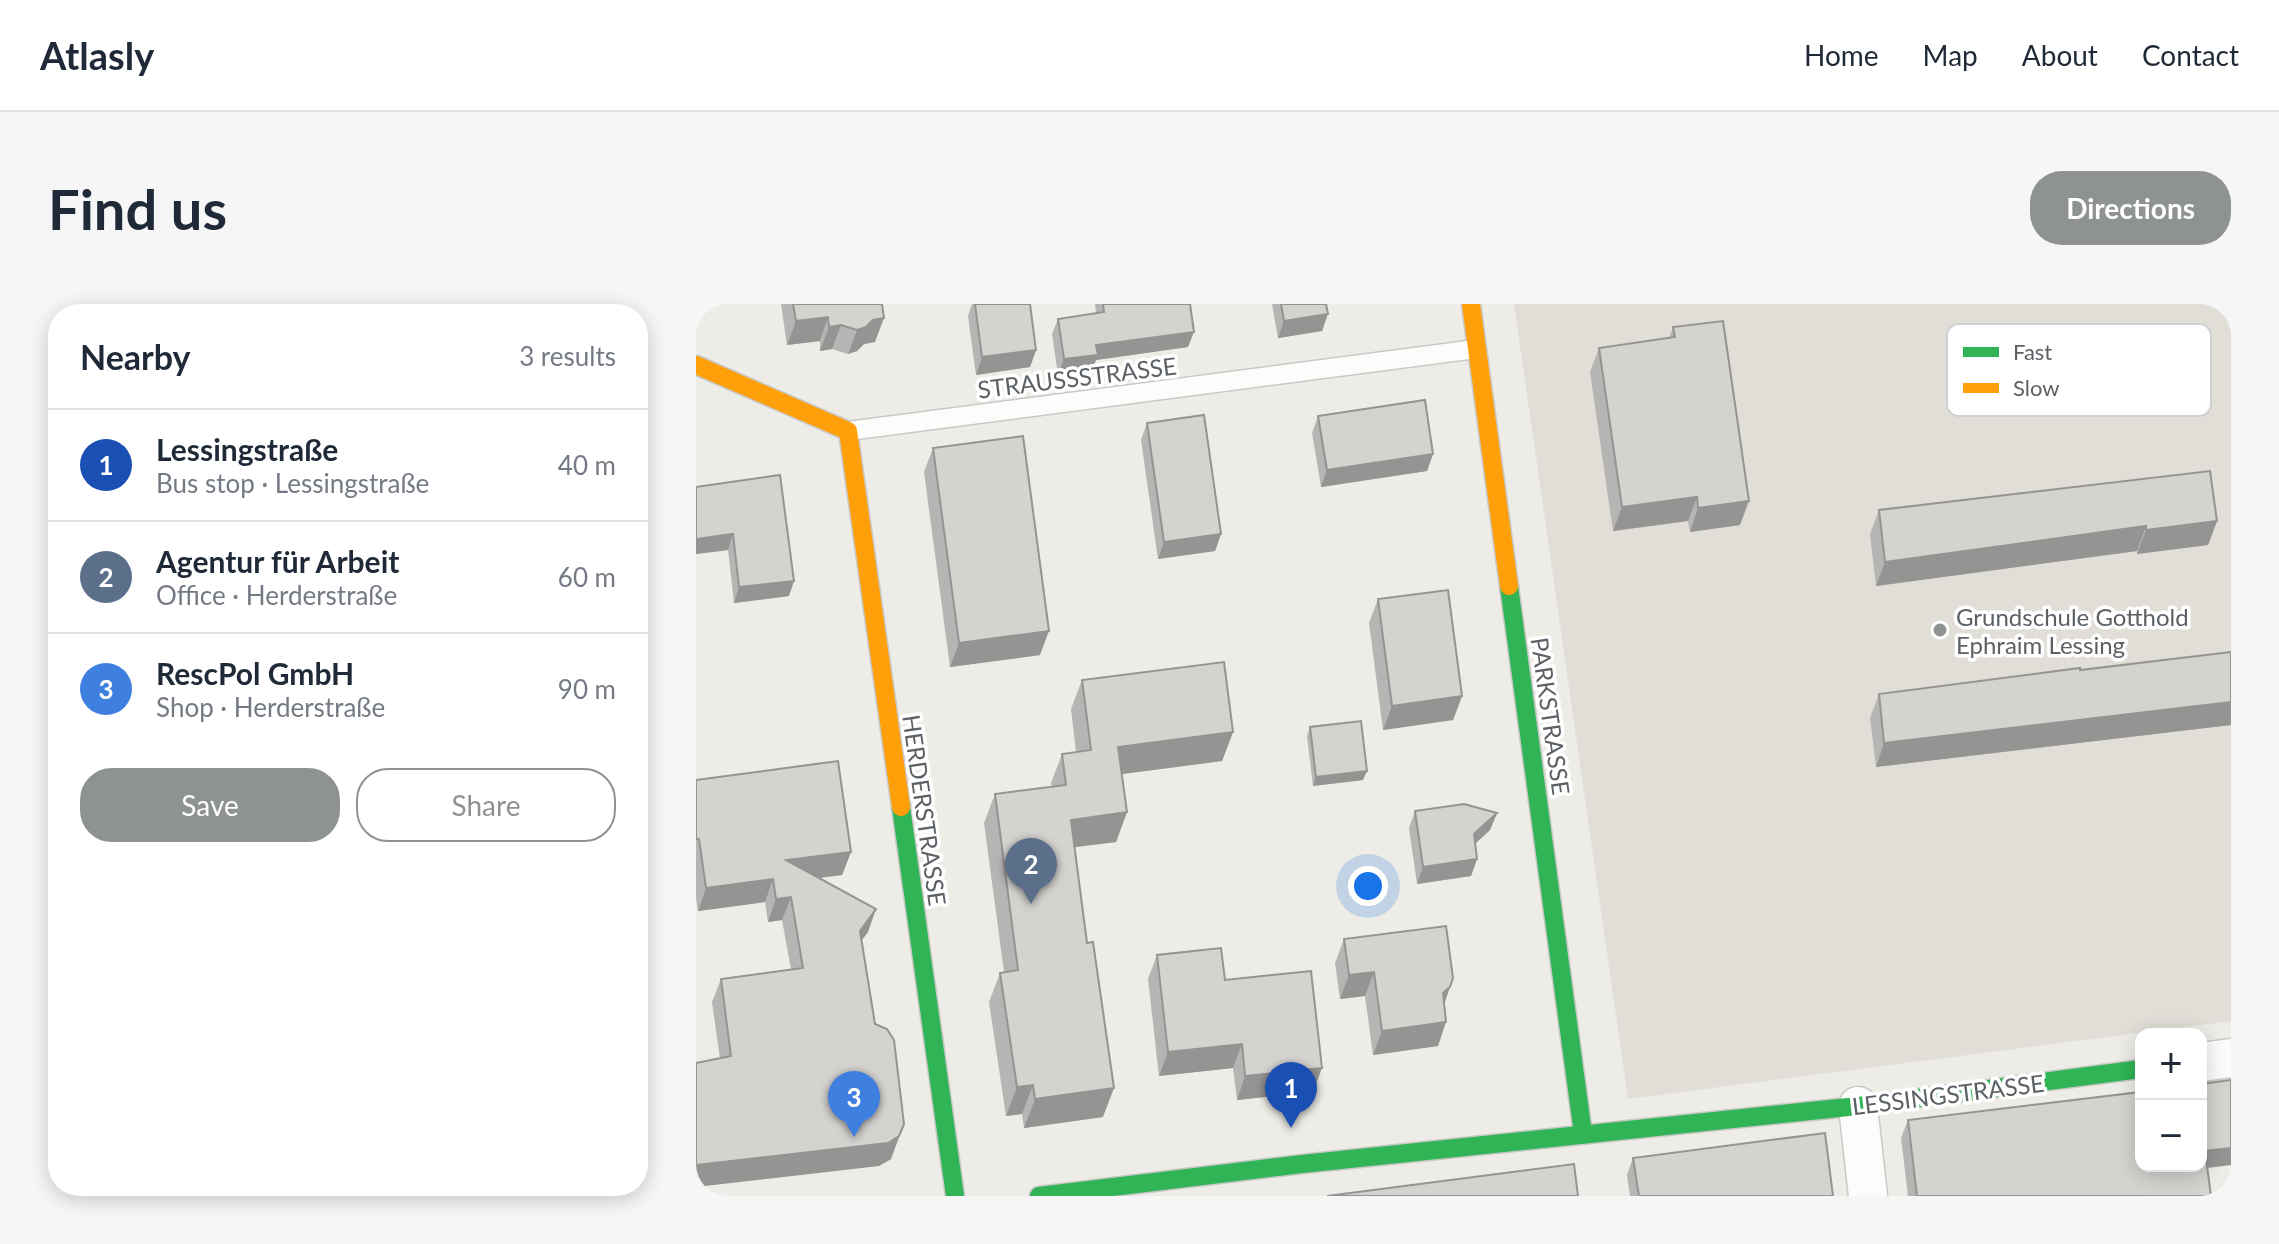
<!DOCTYPE html>
<html lang="en">
<head>
<meta charset="utf-8">
<style>
	body { margin:0; font-family:Lato,sans-serif; background:#f6f6f7; color:#1f2937 }
	.controls { position:absolute; right:24px; bottom:24px; display:grid; overflow:hidden; border-radius:16px; box-shadow:0 4px 20px #0003 }
	.controls button { width:72px; height:72px; display:grid; place-items:center; padding:0; border:0; border-bottom:2px solid #e0e1e3; background:#fff; color:#1f2937; font:40px sans-serif }
	.you { position:absolute; left:672px; top:582px; width:28px; height:28px; margin:-20px; border:6px solid #fff; border-radius:50%; background:#1a73e8; box-shadow:0 0 0 12px #1a73e833 }
	.badge { display:grid; place-items:center; width:52px; height:52px; border-radius:50%; background:#8f9293; color:#fff; font-size:26px; font-weight:700 }
	.pin { position:absolute; translate:-50% -66px; filter:drop-shadow(0 2px 4px #0008) }
	.pin::after { content:''; position:absolute; top:42px; width:28px; height:24px; background:inherit; clip-path:polygon(0 0,100% 0,50% 100%) }
	.list { margin:0; padding:0; list-style:none }
	h2 { display:flex; justify-content:space-between; align-items:center; height:104px; margin:0; padding:0 32px; font-size:34px }
	h2 small { font-size:26px; font-weight:400; color:#747a83 }
	.list li { display:grid; grid-template-columns:52px 1fr auto; gap:24px; align-items:center; box-sizing:border-box; height:112px; padding:0 32px; border-top:2px solid #e0e1e3 }
	.list b { display:block; font-size:30px; white-space:nowrap }
	.list p { margin:0; font-size:26px; white-space:nowrap; color:#747a83 }
	.list em { font-size:26px; font-style:normal; color:#747a83 }
	.actions { display:flex; gap:16px; padding:24px 32px }
	.actions a { flex:1; padding:18px 0; border:2px solid #8f9293; border-radius:32px; text-align:center; font-size:28px; color:#8f9293 }
	.actions .main { background:#8f9293; color:#fff }
	.map { position:relative; flex:none; width:1535px; height:892px; overflow:hidden; border-radius:32px }
	header { display:flex; align-items:center; gap:48px; box-sizing:border-box; height:112px; padding:0 40px; background:#fff; border-bottom:2px solid #e0e1e3 }
	header strong { font-size:38px }
	nav { display:flex; gap:44px; margin-inline-start:auto; font-size:28px }
	.intro { display:flex; align-items:center; justify-content:space-between; box-sizing:border-box; height:192px; padding:0 48px }
	h1 { margin:0; font-size:56px }
	.button { padding:20px 36px; border-radius:32px; background:#8f9293; color:#fff; font-size:28px; font-weight:700 }
	main { display:flex; gap:48px; padding:0 48px }
	aside { flex:1; background:#fff; border-radius:32px; box-shadow:0 4px 20px #0003 }
	.map>svg:first-child { display:block }
</style>
</head>
<body>
<header>
<strong>Atlasly</strong>
<nav><a>Home</a><a>Map</a><a>About</a><a>Contact</a></nav>
</header>
<div class="intro"><h1>Find us</h1><a class="button">Directions</a></div>
<main>
<aside>
<h2>Nearby<small>3 results</small></h2>
<ul class="list">
<li><span class="badge" style="background:#1a4fb4">1</span><div><b>Lessingstraße</b><p>Bus stop · Lessingstraße</p></div><em>40 m</em></li>
<li><span class="badge" style="background:#5c6f8a">2</span><div><b>Agentur für Arbeit</b><p>Office · Herderstraße</p></div><em>60 m</em></li>
<li><span class="badge" style="background:#3f7fe0">3</span><div><b>RescPol GmbH</b><p>Shop · Herderstraße</p></div><em>90 m</em></li>
</ul>
<div class="actions"><a class="main">Save</a><a>Share</a></div>
</aside>
<div class="map">
<svg width="1535" height="892" viewBox="0 0 1535 892">
	<rect width="100%" height="100%" fill="#edece7"/>
	<polygon fill="#e0ded7" points="818,0 1535,0 1535,717 932,795"/>
	<g fill="none" stroke-linecap="round" stroke-linejoin="round">
		<defs>
			<polyline id="lane" points="152,127 780,45"/>
			<g id="street">
				<polyline points="1505,758 1535,754"/>
				<polyline points="1162,802 1172,892"/>
			</g>
			<g id="fast">
				<polyline points="813,282 887,830"/>
				<polyline points="205,503 259,892"/>
				<polyline points="343,892 606,860 1162,802 1445,765"/>
			</g>
			<g id="slow">
				<polyline points="775,0 813,282"/>
				<polyline points="0,61 152,127 205,503"/>
			</g>
		</defs>
		<use href="#lane" stroke="#c9c9c8" stroke-width="21"/>
		<use href="#street" stroke="#c9c9c8" stroke-width="41"/>
		<use href="#fast" stroke="#c8c9c8" stroke-width="21"/>
		<use href="#slow" stroke="#c8c9c8" stroke-width="21"/>
		<use href="#lane" stroke="#fcfcfb" stroke-width="18"/>
		<use href="#street" stroke="#fcfcfb" stroke-width="38"/>
		<use href="#fast" stroke="#30b455" stroke-width="18"/>
		<use href="#slow" stroke="#ff9f0a" stroke-width="18"/>
	</g>
	<g fill="#b6b5b3">
		<polygon points="85,0 186,0 179,38 168,40 161,47 152,50 136,45 124,47 124,37 91,41"/>
		<polygon points="276,0 334,0 340,46 334,63 280,71 272,12"/>
		<polygon points="399,0 494,0 492,43 400,56 396,66 362,71 356,30 362,15 400,9"/>
		<polygon points="576,0 630,0 626,27 582,34"/>
		<polygon points="977,23 1044,221 994,228 992,217 917,227 894,68 903,44 973,34"/>
		<polygon points="622,112 737,150 731,167 625,183 616,129"/>
		<polygon points="451,119 525,230 519,247 462,255 445,136"/>
		<polygon points="237,144 344,351 254,363 228,168"/>
		<polygon points="0,183 93,292 38,299 32,246 0,250"/>
		<polygon points="1183,206 1521,217 1512,241 1441,250 1441,247 1180,282 1174,230"/>
		<polygon points="682,295 766,392 757,416 687,426 673,319"/>
		<polygon points="1535,348 1535,421 1180,463 1174,414 1183,390"/>
		<polygon points="386,376 537,428 526,457 426,470 431,508 420,538 378,543 407,813 328,824 326,810 310,812 293,698 304,669 308,668 288,519 299,490 356,483 355,479 366,450 380,448 375,405"/>
		<polygon points="614,423 667,476 617,482 611,432"/>
		<polygon points="0,476 155,548 146,571 123,574 172,628 165,637 195,855 183,862 24,755 16,698 25,675 95,665 86,616 72,618 69,598 2,607 0,594"/>
		<polygon points="719,507 801,509 794,526 779,540 781,555 775,572 721,580 713,524"/>
		<polygon points="648,635 748,700 742,742 677,751 669,692 644,695 639,659"/>
		<polygon points="461,651 529,676 617,788 541,796 537,764 463,772 452,675"/>
		<polygon points="1212,816 1511,864 1515,892 1212,892 1205,834"/>
		<polygon points="937,854 1137,892 934,892 931,871"/>
	</g>
	<g fill="#949492">
		<polygon points="632,10 626,27 582,34 588,17"/>
		<polygon points="132,13 124,37 91,41 100,17"/>
		<polygon points="188,14 179,38 168,40 161,47 152,50 161,26 177,16"/>
		<polygon points="145,21 136,45 124,47 133,23"/>
		<polygon points="498,28 492,43 400,56 396,66 362,71 368,55 400,41"/>
		<polygon points="340,46 334,63 280,71 286,53"/>
		<polygon points="737,150 731,167 625,183 631,166"/>
		<polygon points="1001,193 992,217 917,227 926,203"/>
		<polygon points="1053,197 1044,221 994,228 1002,204"/>
		<polygon points="1521,217 1512,241 1441,250 1450,226"/>
		<polygon points="1450,222 1441,247 1180,282 1189,258"/>
		<polygon points="37,230 32,246 0,250 0,235"/>
		<polygon points="525,230 519,247 462,255 468,238"/>
		<polygon points="98,277 93,292 38,299 43,283"/>
		<polygon points="353,327 344,351 254,363 263,339"/>
		<polygon points="766,392 757,416 687,426 696,402"/>
		<polygon points="1535,398 1535,421 1180,463 1188,439"/>
		<polygon points="537,428 526,457 411,472 422,443"/>
		<polygon points="671,467 667,476 617,482 620,473"/>
		<polygon points="431,508 420,538 364,545 375,516"/>
		<polygon points="801,509 794,526 771,547 778,530"/>
		<polygon points="155,548 146,571 82,579 90,556"/>
		<polygon points="781,555 775,572 721,580 727,563"/>
		<polygon points="77,575 69,598 2,607 10,584"/>
		<polygon points="95,593 86,616 72,618 80,595"/>
		<polygon points="180,605 172,628 155,650 164,627"/>
		<polygon points="678,668 669,692 644,695 653,671"/>
		<polygon points="754,683 746,707 747,689"/>
		<polygon points="750,718 742,742 677,751 686,727"/>
		<polygon points="546,740 537,764 463,772 472,748"/>
		<polygon points="626,764 617,788 541,796 549,772"/>
		<polygon points="337,781 326,810 310,812 321,783"/>
		<polygon points="418,784 407,813 328,824 339,795"/>
		<polygon points="208,820 195,855 183,862 0,883 0,861"/>
		<polygon points="1535,844 1535,861 1503,865 1509,847"/>
	</g>
	<g fill="#d4d3d0" stroke="#949492" stroke-width="2">
		<polygon points="97,0 186,0 188,14 177,16 170,23 161,26 145,21 133,23 132,13 100,17"/>
		<polygon points="279,0 334,0 340,46 286,53"/>
		<polygon points="407,0 494,0 498,28 400,41 402,51 368,55 362,15 408,8"/>
		<polygon points="585,0 630,0 632,10 588,17"/>
		<polygon points="1027,17 1053,197 1002,204 1001,193 926,203 903,44 979,33 977,23"/>
		<polygon points="729,96 737,150 631,166 622,112"/>
		<polygon points="508,111 525,230 468,238 451,119"/>
		<polygon points="327,132 353,327 263,339 237,144"/>
		<polygon points="1514,167 1521,217 1450,226 1450,222 1189,258 1183,206"/>
		<polygon points="84,171 98,277 43,283 37,230 0,235 0,183"/>
		<polygon points="752,286 766,392 696,402 682,295"/>
		<polygon points="1535,348 1535,398 1188,439 1183,390 1384,364 1384,366"/>
		<polygon points="528,358 537,428 422,443 431,508 375,516 391,639 397,638 418,784 339,795 337,781 321,783 304,669 322,666 299,490 370,481 366,450 395,446 386,376"/>
		<polygon points="665,417 671,467 620,473 614,423"/>
		<polygon points="142,457 155,548 90,556 180,605 164,627 179,720 191,725 198,736 208,820 203,832 192,839 0,861 0,759 35,752 25,675 107,664 95,593 80,595 77,575 10,584 3,535 0,535 0,476"/>
		<polygon points="768,500 801,509 778,530 781,555 727,563 719,507"/>
		<polygon points="750,622 757,674 754,683 747,689 750,718 686,727 678,668 653,671 648,635"/>
		<polygon points="525,644 529,676 615,667 626,764 549,772 546,740 472,748 461,651"/>
		<polygon points="1535,776 1535,844 1509,847 1515,892 1221,892 1212,816 1445,788 1445,862 1505,862 1505,780"/>
		<polygon points="1129,829 1137,892 943,892 937,854"/>
		<polygon points="878,860 882,892 631,892"/>
	</g>
	<circle fill="#8f9293" stroke="#fff" stroke-width="3" cx="1244" cy="326" r="8"/>
	<g text-anchor="middle" dominant-baseline="central" stroke-width="7" stroke-linejoin="round" paint-order="stroke">
		<g font-size="24" fill="#5c6166" stroke="#fff">
			<text transform="translate(381 73) rotate(-7)">STRAUSSSTRASSE</text>
			<text transform="translate(855 412) rotate(82)">PARKSTRASSE</text>
			<text transform="translate(229 506) rotate(82)">HERDERSTRASSE</text>
			<text transform="translate(1252 790) rotate(-7)">LESSINGSTRASSE</text>
		</g>
		<g font-size="24" fill="#5c6166" stroke="#fff" text-anchor="start">
			<text x="1260" y="312">Grundschule Gotthold<tspan x="1260" dy="28">Ephraim Lessing</tspan></text>
		</g>
	</g>
	<rect x="1251" y="20" width="264" height="92" rx="12" fill="#fff" stroke="#ced0d1" stroke-width="2"/>
	<rect x="1267" y="43" width="36" height="10" fill="#30b455"/>
	<rect x="1267" y="79" width="36" height="10" fill="#ff9f0a"/>
	<g font-size="22" fill="#5c6166">
		<text x="1317" y="56">Fast</text>
		<text x="1317" y="92">Slow</text>
	</g>
</svg>
<div class="controls">
<button>+</button>
<button>−</button>
</div>
<div class="you"></div>
<div class="pin badge" style="left:595px;top:824px;background:#1a4fb4">1</div>
<div class="pin badge" style="left:335px;top:600px;background:#5c6f8a">2</div>
<div class="pin badge" style="left:158px;top:833px;background:#3f7fe0">3</div>
</div>
</main>
</body>
</html>
